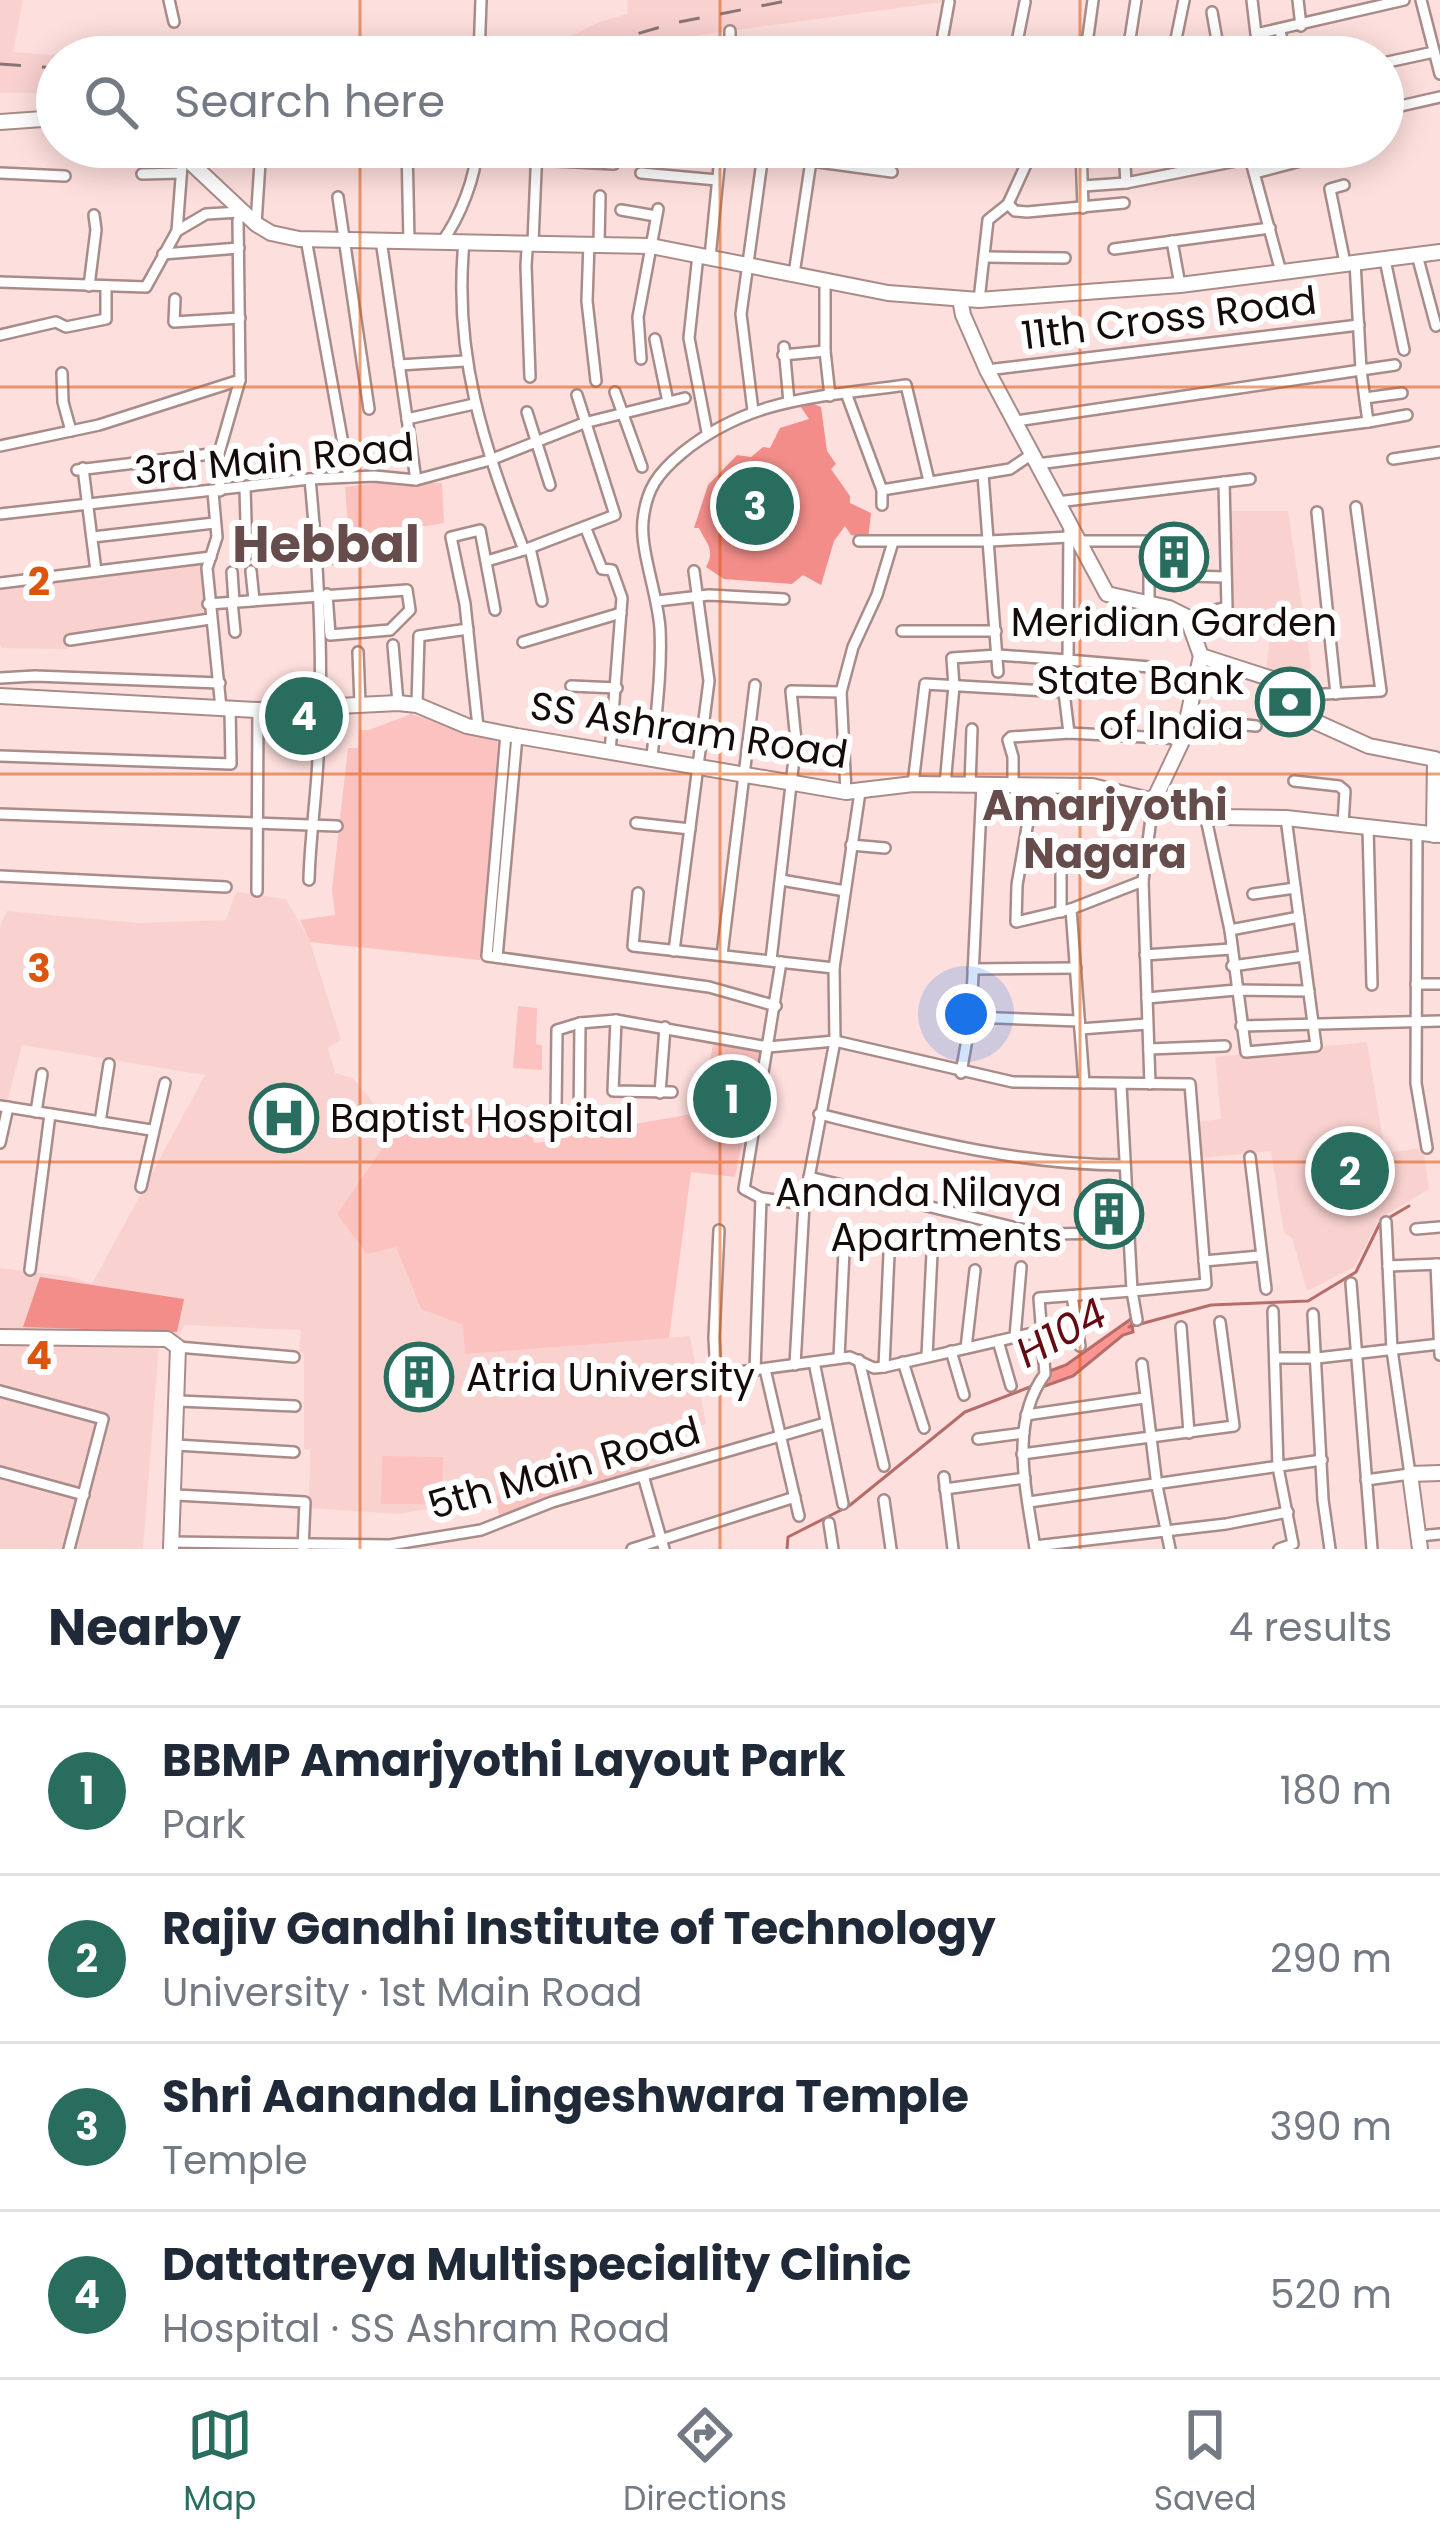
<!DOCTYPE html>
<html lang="en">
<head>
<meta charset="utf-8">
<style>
	body { margin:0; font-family:Poppins,sans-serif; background:#f6f6f7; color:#1f2937 }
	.you { position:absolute; left:966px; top:1014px; width:42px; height:42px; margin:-30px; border:9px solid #fff; border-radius:50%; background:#1a73e8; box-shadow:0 0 0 18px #1a73e833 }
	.badge { display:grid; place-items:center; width:78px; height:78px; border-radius:50%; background:#296d5e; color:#fff; font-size:39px; font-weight:700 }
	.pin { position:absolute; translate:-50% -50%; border:6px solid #fff; box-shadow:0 3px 12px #0006 }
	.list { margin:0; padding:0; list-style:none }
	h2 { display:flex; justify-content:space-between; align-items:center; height:156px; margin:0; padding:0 48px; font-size:51px }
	h2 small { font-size:39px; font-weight:400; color:#747a83 }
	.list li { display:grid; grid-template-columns:78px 1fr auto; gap:36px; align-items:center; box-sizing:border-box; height:168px; padding:0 48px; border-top:3px solid #e0e1e3 }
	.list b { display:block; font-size:45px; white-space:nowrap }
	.list p { margin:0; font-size:39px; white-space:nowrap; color:#747a83 }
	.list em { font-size:39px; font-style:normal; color:#747a83 }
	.icon { flex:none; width:66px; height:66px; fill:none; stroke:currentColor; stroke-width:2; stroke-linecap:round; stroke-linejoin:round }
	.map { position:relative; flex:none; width:1440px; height:1549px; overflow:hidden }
	.search { position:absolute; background:#fff; box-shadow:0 6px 30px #0003; left:36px; right:36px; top:36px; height:132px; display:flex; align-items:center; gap:30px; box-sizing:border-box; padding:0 42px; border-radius:66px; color:#747a83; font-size:45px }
	.sheet { height:828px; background:#fff }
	nav { display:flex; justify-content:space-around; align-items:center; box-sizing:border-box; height:168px; border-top:3px solid #e0e1e3; background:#fff; font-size:33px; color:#747a83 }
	nav a { display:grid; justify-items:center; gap:6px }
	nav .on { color:#296d5e }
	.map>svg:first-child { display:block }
</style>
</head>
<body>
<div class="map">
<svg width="1440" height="1549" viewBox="0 0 1440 1549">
	<rect width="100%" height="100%" fill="#fddfdd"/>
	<g fill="#f9d2d0">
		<polygon points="0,0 23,0 13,52 80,57 57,57 57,93 0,93"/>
		<polygon points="628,0 957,0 662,40 611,57 503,57 558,43 599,22 627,14"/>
		<polygon points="1230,511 1288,511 1311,665 1306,683 1266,671 1272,618 1229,617"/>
		<polygon points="201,562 205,615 161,626 66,639 67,649 2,648 0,644 0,586"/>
		<polygon points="236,892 286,899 310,942 341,1040 328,1048 335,1073 353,1078 395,1130 337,1214 396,1247 421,1309 463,1325 466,1353 690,1336 706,1424 619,1453 618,1467 495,1496 400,1514 309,1508 310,1450 304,1449 304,1353 299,1352 301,1330 185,1325 179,1335 0,1330 0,1268 72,1277 92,1284 205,1075 22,1045 0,1129 0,926 7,911 138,923 226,920"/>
		<polygon points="1367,1042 1385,1153 1423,1148 1429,1189 1379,1219 1354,1267 1307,1291 1292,1238 1284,1233 1271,1151 1201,1158 1197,1122 1221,1119 1215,1057"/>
		<polygon points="0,1343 159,1345 143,1549 0,1549"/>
	</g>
	<g fill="#fcc2bf">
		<polygon points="377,483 442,483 444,523 349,539 345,487"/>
		<polygon points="411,714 498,742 480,960 310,942 300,920 335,915 332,889 348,748 358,748 359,730 369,730"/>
		<polygon points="518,1006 537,1008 536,1044 542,1045 542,1070 513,1068"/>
		<polygon points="714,1040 762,1050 735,1177 691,1172 669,1338 465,1354 463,1325 421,1309 396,1247 367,1254 337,1214 395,1130 376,1107 527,1110 534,1143 561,1140 566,1130 605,1129 716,1110 704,1089"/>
		<polygon points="643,1445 650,1469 550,1497 500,1518 495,1496 618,1467 618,1453"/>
		<polygon points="382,1456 443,1457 442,1504 381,1504"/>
	</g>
	<g fill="#f28d89">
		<path d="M807,401L821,407L827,451L836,464L831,469L850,496V503L871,513L868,539L851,535L845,526L834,541L821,585L803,575L792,584L724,579L706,567C716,550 706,543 699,528H694L708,485L737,455L751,457L763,447L770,448L780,428L809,419L798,403Z"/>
		<polygon points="40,1277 184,1299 177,1332 23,1327"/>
	</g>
	<polygon fill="#fb9591" stroke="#b66c69" stroke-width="3" points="1131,1319 1133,1332 1123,1335 1073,1376 1037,1389 1047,1372 1066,1365"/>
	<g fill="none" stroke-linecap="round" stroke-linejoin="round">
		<g stroke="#b66c69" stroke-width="3">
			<polyline points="1129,1327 1211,1305 1308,1301 1356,1272 1380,1223 1409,1206"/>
			<polyline points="787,1549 788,1537 849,1506 965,1412 1035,1385"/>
		</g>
		<defs>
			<g id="street">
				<polyline points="169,0 174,22"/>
				<polyline points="1252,0 1256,34 1404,0"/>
				<polyline points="1298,0 1301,26"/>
				<polyline points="1421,0 1440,74"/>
				<polyline points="1212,12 1220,57"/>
				<polyline points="1280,31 1286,57"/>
				<polyline points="1129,45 1136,0"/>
				<polyline points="1174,49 1184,0"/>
				<polyline points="1086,51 1093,0"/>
				<polyline points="479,56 481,0"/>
				<polyline points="730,57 730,31"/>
				<polyline points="939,57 949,2"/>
				<polyline points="1014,57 1025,2"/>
				<path d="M1085,57L1086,51L1126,49L1129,45C1160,45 1186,52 1217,48"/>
				<polyline points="1383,63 1434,52"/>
				<polyline points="1383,110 1440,97"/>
				<polyline points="407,147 409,241"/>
				<polyline points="423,147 536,160 614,164 614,147"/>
				<polyline points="1081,147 1083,208"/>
				<polyline points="1124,147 1126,183"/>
				<polyline points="1247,147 1281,272"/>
				<polyline points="261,148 350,150"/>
				<polyline points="637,148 720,156"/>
				<polyline points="1125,160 1198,147"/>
				<polyline points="0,173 65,176"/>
				<polyline points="641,173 717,180"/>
				<polyline points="1255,173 1353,147"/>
				<polyline points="142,174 181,173"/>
				<polyline points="1344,185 1330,189 1345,263"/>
				<polyline points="1083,186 1126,183 1251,158"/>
				<polyline points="338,197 369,409"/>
				<polyline points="1008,204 1015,211 1027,212 1124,203"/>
				<polyline points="621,210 656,216"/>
				<polyline points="256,224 261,147"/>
				<polyline points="177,231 183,152"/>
				<polyline points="306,239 349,477"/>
				<polyline points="381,240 416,480"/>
				<polyline points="1172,241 1180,285"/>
				<path d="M442,242C460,217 476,177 477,147"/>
				<path d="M464,242C453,356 484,446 524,550L615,515L577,395"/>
				<polyline points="589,243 587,301 596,381"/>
				<polyline points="599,243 600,196"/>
				<polyline points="1114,249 1270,228"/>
				<polyline points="163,254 239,248"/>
				<polyline points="698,255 689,338 707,432"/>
				<polyline points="1417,255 1436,326"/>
				<polyline points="710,257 721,147"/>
				<polyline points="985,257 1065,258"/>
				<polyline points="1385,260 1404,350"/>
				<polyline points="794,274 811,161 892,172"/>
				<polyline points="825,280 825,351 830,396"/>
				<polyline points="0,282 146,287 177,231 206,214 241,212 238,221 240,380 99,425 0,446"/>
				<polyline points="89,286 96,230 94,215"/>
				<polyline points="175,299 174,322 240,318"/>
				<polyline points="979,300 988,220 1008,204 1034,147"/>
				<polyline points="0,335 56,322 66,327 106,319 106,286"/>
				<polyline points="655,339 668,402"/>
				<polyline points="784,347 789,402"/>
				<polyline points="783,355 825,351"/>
				<polyline points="641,359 638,317 658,209"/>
				<polyline points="399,365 465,361"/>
				<polyline points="1395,365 1361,370 1368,422 1407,415"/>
				<polyline points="987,370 1359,325"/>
				<polyline points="62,373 63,402 71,431"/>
				<polyline points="530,377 526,266 527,250 533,242 537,147"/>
				<polyline points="615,392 642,467"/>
				<polyline points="846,393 882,490"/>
				<polyline points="1365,398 1402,393"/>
				<polyline points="753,411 741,314 764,147"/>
				<polyline points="527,412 550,485"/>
				<polyline points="407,419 474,404"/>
				<polyline points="1016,421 1361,370 1355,262"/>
				<polyline points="1393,459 1440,452"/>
				<polyline points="1037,464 1368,422"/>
				<polyline points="83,468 96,571"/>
				<polyline points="77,470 219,453"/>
				<polyline points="983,474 998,672"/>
				<polyline points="245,488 247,555"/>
				<polyline points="220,491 219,453 240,380"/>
				<polyline points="213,492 217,537 207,568 221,708"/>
				<polyline points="1057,502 1250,479"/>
				<polyline points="882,505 882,490 1010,469 1032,454"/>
				<polyline points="1317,512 1336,694"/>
				<polyline points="0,514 310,479 374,476 416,480 490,460 584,423 685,398"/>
				<polyline points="1069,528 1068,660 1161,668"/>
				<polyline points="586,529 602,569 612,570 622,598 610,753"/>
				<polyline points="93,537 214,523"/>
				<polyline points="859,541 990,541 1069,537"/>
				<polyline points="1079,541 1149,541 1149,603"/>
				<polyline points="530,548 542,601"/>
				<polyline points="317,559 397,553"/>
				<polyline points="487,561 524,550"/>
				<polyline points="251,571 254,600"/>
				<polyline points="232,572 234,602"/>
				<polyline points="1187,576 1226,577"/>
				<polyline points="0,583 211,557"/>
				<polyline points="657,601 709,595 784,599"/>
				<polyline points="232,602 235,632"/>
				<polyline points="208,604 407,590 410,610 390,630 330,635 327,594"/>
				<polyline points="1187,617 1227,607 1224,482"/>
				<polyline points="902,631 996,631"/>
				<polyline points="70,640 210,619"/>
				<polyline points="523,642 621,613"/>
				<polyline points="393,645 398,703"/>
				<polyline points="358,652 360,704"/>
				<polyline points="0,678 35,676 220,683"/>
				<polyline points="571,686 617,688"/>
				<polyline points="1306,695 1381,691 1356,507"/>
				<polyline points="417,705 419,636 468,629"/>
				<polyline points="1188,719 1256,726"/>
				<polyline points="478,727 465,604 451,537 480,530 495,610"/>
				<polyline points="506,734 487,956 709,987 776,1006"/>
				<polyline points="0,756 231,764 230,709"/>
				<path d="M652,757C656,715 662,672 660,629C658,595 640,551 643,521C646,489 658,473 682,453C750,397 822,397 906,385L929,481"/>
				<polyline points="1294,781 1339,786 1345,791 1343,824"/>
				<polyline points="913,784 925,684 1064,692"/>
				<polyline points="945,785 954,686 952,658 998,655 1068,660 1064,692 1069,733"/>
				<polyline points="970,785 972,729"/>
				<polyline points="1013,786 1013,757 1008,740 1011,737 1069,733 1183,739"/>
				<polyline points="1034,787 1017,885 1016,922 1071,909"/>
				<polyline points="846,792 841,692 853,647 877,595 893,542"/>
				<polyline points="0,814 337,826"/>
				<polyline points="1205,814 1230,930 1246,1052 1316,1046 1286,818"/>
				<polyline points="636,823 690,829"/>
				<polyline points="1368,827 1372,985"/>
				<polyline points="1417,832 1416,1083 1427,1148"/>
				<polyline points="851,845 885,848"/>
				<polyline points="1061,867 1061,912"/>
				<polyline points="0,876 226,887"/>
				<path d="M309,880C310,839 316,800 318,759C324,666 319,572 310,479"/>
				<polyline points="781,880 845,891"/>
				<polyline points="257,891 258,710"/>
				<polyline points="638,893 633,946 834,968"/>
				<polyline points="1253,894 1295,888"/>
				<polyline points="1230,930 1299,917"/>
				<polyline points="674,951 709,681 694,571"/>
				<polyline points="722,955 755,685"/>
				<polyline points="1145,955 1231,949"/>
				<polyline points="497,957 517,736"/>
				<polyline points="771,960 796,741 791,691 841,692"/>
				<polyline points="781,962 744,1189 761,1198 804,1204"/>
				<polyline points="1232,966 1304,956"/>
				<polyline points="973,969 1076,968"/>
				<polyline points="1416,984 1440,984"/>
				<polyline points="1147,998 1236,990 1309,991"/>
				<polyline points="971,1017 1079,1021"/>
				<polyline points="616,1020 613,1091 672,1092"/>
				<polyline points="1241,1026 1440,1021"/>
				<polyline points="1080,1029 1147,1024"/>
				<polyline points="1149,1049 1225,1046"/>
				<polyline points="961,1073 971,1017 982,785"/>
				<polyline points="1084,1083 1071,909 1143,881"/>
				<polyline points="1150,1084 1143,881 1153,802"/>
				<polyline points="660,1093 665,1027"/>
				<polyline points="0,1106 151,1130"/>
				<polyline points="556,1110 557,1030 580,1023 616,1020 768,1047 835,1041 1013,1082 1190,1084 1206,1284 1132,1291 1137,1320"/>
				<polyline points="36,1112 42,1074"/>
				<path d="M819,1114C920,1139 1020,1165 1124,1165"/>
				<polyline points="100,1122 109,1064"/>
				<polyline points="579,1125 580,1023"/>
				<polyline points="0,1143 8,1107"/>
				<polyline points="1250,1157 1266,1289"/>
				<polyline points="809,1177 1041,1234 1128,1233"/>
				<polyline points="141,1187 165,1083"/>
				<polyline points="1416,1229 1440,1227"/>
				<polyline points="719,1230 714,1338 716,1375 850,1357 874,1368 884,1367 1042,1331"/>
				<polyline points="1204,1261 1260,1256"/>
				<polyline points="1436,1264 1440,1355"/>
				<polyline points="1388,1266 1440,1264"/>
				<polyline points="30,1270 50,1114"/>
				<polyline points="1351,1283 1372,1549"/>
				<polyline points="1072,1296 1080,1346"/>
				<polyline points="1273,1311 1278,1467 1293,1544 1279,1549"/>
				<polyline points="1313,1314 1323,1500 1330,1549"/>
				<polyline points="1181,1327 1189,1433"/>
				<polyline points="1015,1337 1021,1267"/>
				<polyline points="998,1341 1011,1386"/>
				<polyline points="178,1347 294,1357"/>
				<polyline points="966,1348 975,1270"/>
				<polyline points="951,1351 964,1395"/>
				<polyline points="927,1356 932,1253"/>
				<polyline points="839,1358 844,1251"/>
				<polyline points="1277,1358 1317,1358 1440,1344"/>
				<polyline points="859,1360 884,1466"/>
				<polyline points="814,1362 843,1504"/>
				<polyline points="903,1362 924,1428"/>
				<polyline points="1142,1364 1157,1486 1170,1549"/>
				<polyline points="795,1365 804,1204 835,1041 834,968 860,792"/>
				<polyline points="884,1367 889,1254"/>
				<polyline points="765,1369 799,1516"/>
				<polyline points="755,1371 761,1198"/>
				<polyline points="0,1391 103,1419 69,1549"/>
				<polyline points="178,1401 295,1406"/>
				<polyline points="1026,1415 1144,1398"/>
				<polyline points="978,1439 1024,1433"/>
				<polyline points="176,1445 294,1452"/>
				<polyline points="1022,1454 1234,1426 1220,1322"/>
				<polyline points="0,1472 84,1495"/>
				<polyline points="944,1477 953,1549"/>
				<polyline points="644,1479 664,1549"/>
				<polyline points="1366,1480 1410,1474 1392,1350 1386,1222"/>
				<polyline points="945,1489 1025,1478"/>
				<polyline points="176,1495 305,1502 303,1549"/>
				<polyline points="884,1500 891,1549"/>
				<polyline points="1029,1502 1322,1460"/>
				<polyline points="829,1523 833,1549"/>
				<polyline points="1419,1536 1440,1534"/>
				<polyline points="172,1542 390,1545 481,1530 552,1502 825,1423"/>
				<polyline points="1035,1546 1226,1524 1288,1512"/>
				<polyline points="632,1549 795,1497"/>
				<path d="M1035,1549C1027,1492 1008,1424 1045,1374L1039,1298L1132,1291L1121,1085"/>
			</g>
			<g id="secondary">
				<polyline points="0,122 57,118"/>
				<polyline points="174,147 256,224 271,233 299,239 651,246 888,293 979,300 1180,285 1440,252"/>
				<polyline points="960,299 963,315 987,370 1107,594 1169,608 1187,617 1201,656 1300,688 1316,722 1369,746 1435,759 1434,835"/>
				<polyline points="0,696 258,710 398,703 417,705 467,726 517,736 846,792 913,784 1092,786 1220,817 1286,818 1440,835"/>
				<polyline points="1153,802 1183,739 1201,656"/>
				<polyline points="0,1337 167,1339 178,1347 171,1549"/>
				<polyline points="1420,1549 1410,1474 1440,1473"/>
			</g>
		</defs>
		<use href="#street" stroke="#a88c8a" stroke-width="14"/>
		<use href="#secondary" stroke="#a88c8a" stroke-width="18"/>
		<use href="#street" stroke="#fff" stroke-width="9"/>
		<use href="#secondary" stroke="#fff" stroke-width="14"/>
		<g stroke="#897574" stroke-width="3" stroke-dasharray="21 21" stroke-linecap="butt">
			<polyline points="558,57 674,23 791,0"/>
			<polyline points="0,64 57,68"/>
		</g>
	</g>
	<path fill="none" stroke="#dd550c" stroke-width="3" stroke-opacity="0.55" d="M360,0V57M720,0V57M1080,0V57M360,147V1549M720,147V1549M1080,147V1549M0,387H1440M0,774H1440M0,1162H1440"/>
	<defs>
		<symbol id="building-ring" viewBox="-11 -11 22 22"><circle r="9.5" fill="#fff" stroke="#296d5e" stroke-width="1.5"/><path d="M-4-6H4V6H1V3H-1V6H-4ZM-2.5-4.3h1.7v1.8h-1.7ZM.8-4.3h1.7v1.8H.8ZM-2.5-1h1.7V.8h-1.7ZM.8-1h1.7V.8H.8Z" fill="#296d5e"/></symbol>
		<symbol id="bank-ring" viewBox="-11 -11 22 22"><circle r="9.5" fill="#fff" stroke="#296d5e" stroke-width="1.5"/><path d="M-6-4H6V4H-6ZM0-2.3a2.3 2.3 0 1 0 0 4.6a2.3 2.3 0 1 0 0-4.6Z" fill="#296d5e"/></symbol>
		<symbol id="hospital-ring" viewBox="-11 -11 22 22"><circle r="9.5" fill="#fff" stroke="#296d5e" stroke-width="1.5"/><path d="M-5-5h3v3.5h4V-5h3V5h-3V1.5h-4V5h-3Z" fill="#296d5e"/></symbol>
	</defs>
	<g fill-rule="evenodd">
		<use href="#building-ring" x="1136" y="519" width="76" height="76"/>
		<use href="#bank-ring" x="1252" y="664" width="76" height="76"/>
		<use href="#hospital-ring" x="246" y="1080" width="76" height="76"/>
		<use href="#building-ring" x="1071" y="1176" width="76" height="76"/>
		<use href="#building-ring" x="381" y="1339" width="76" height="76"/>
	</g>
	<g text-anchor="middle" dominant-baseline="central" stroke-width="12" stroke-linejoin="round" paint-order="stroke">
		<g font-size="39" fill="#150b0b" stroke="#fff">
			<text transform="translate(1169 318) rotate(-7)">11th Cross Road</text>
			<text transform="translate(274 459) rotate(-5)">3rd Main Road</text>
			<text transform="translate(689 730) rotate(9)">SS Ashram Road</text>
			<text transform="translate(564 1468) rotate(-16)">5th Main Road</text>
		</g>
		<g font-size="39" fill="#150b0b" stroke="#fff" text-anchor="end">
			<text x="1174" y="622" text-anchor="middle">Meridian Garden</text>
			<text x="1244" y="680">State Bank<tspan x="1244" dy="45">of India</tspan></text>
			<text x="330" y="1118" text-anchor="start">Baptist Hospital</text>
			<text x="1062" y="1192">Ananda Nilaya<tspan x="1062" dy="45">Apartments</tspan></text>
			<text x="466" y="1377" text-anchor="start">Atria University</text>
		</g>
		<g font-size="42" font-weight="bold" fill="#664d4c" stroke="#fff">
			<text x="1105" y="805">Amarjyothi<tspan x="1105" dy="48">Nagara</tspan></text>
		</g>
		<g font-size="42" font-style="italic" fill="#650913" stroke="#fff">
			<text transform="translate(1061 1333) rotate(-29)">H104</text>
		</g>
		<g font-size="51" font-weight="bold" fill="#664d4c" stroke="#fff">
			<text x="326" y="544">Hebbal</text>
		</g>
	</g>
	<g font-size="39" text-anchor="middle" font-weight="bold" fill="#dd550c" stroke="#fff" stroke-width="12" stroke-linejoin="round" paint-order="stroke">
		<text x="39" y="595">2</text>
		<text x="39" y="982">3</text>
		<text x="39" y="1369">4</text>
	</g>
</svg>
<div class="you"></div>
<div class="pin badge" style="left:732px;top:1099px">1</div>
<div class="pin badge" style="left:1350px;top:1171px">2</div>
<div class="pin badge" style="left:755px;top:506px">3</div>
<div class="pin badge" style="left:304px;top:716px">4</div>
<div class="search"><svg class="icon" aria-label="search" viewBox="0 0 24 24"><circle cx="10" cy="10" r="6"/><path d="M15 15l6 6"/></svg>Search here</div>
</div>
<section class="sheet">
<h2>Nearby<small>4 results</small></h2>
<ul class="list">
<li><span class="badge">1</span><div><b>BBMP Amarjyothi Layout Park</b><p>Park</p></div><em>180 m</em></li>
<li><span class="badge">2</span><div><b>Rajiv Gandhi Institute of Technology</b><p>University · 1st Main Road</p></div><em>290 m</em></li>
<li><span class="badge">3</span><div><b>Shri Aananda Lingeshwara Temple</b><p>Temple</p></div><em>390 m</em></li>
<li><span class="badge">4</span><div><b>Dattatreya Multispeciality Clinic</b><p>Hospital · SS Ashram Road</p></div><em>520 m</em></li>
</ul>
</section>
<nav>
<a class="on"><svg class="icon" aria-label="map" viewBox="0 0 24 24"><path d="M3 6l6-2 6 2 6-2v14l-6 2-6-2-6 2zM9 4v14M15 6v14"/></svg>Map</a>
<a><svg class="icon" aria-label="directions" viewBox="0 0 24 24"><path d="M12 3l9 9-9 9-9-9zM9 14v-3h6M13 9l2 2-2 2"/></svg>Directions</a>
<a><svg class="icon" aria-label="saved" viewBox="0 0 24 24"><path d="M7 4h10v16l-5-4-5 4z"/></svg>Saved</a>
</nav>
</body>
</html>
